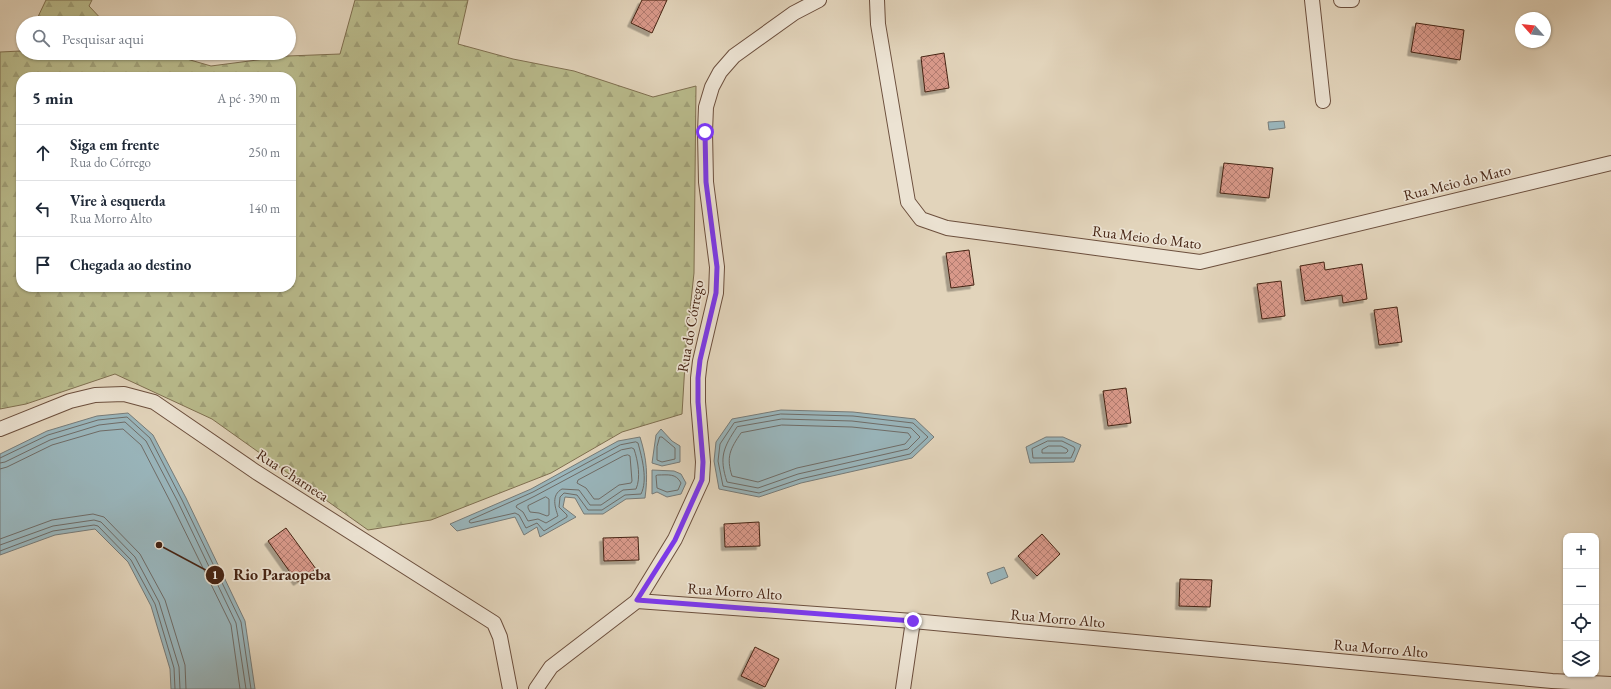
<!DOCTYPE html>
<html lang="pt">
<head>
<meta charset="utf-8">
<style>
	body { margin:0; font-family:"EB Garamond",serif; background:#f6f6f7; color:#1f2937 }
	.controls { position:absolute; right:12px; bottom:12px; display:grid; overflow:hidden; border-radius:8px; box-shadow:0 1px 3px #0004 }
	.controls button { width:36px; height:36px; display:grid; place-items:center; padding:0; border:0; border-bottom:1px solid #e0e1e3; background:#fff; color:#1f2937; font:20px sans-serif }
	.compass { position:absolute; left:1515px; top:12px; width:36px; height:36px; border-radius:50%; background:#fff; box-shadow:0 1px 3px #0004; rotate:297deg }
	.stop { position:absolute; width:12px; height:12px; margin:-9px; border:3px solid #7c3aed; border-radius:50%; background:#fff }
	.stop.end { background:#7c3aed; border-color:#fff; box-shadow:0 1px 4px #0008 }
	.list { margin:0; padding:0; list-style:none }
	h2 { display:flex; justify-content:space-between; align-items:center; height:52px; margin:0; padding:0 16px; font-size:17px }
	h2 small { font-size:13px; font-weight:400; color:#747a83 }
	.list li { display:grid; grid-template-columns:26px 1fr auto; gap:12px; align-items:center; box-sizing:border-box; height:56px; padding:0 16px; border-top:1px solid #e0e1e3 }
	.list b { display:block; font-size:15px; white-space:nowrap }
	.list p { margin:0; font-size:13px; white-space:nowrap; color:#747a83 }
	.list em { font-size:13px; font-style:normal; color:#747a83 }
	.icon { flex:none; width:22px; height:22px; fill:none; stroke:currentColor; stroke-width:2; stroke-linecap:round; stroke-linejoin:round }
	.map { position:relative; flex:none; width:1611px; height:689px; overflow:hidden }
	.search { position:absolute; background:#fff; box-shadow:0 1px 3px #0004; left:16px; top:16px; width:280px; height:44px; display:flex; align-items:center; gap:10px; box-sizing:border-box; padding:0 14px; border-radius:22px; color:#747a83; font-size:15px }
	.panel { position:absolute; background:#fff; box-shadow:0 1px 3px #0004; left:16px; top:72px; width:280px; height:220px; border-radius:16px }
	.map>svg:first-child { display:block }
</style>
</head>
<body>
<div class="map">
<svg width="1611" height="689" viewBox="0 0 1611 689">
	<defs>
		<pattern id="forest-firs" width="22" height="20" patternUnits="userSpaceOnUse"><rect width="22" height="20" fill="#b9bb8c"/><path d="M5 1l3.5 6h-7zM16 11l3.5 6h-7z" fill="#a0a078"/></pattern>
		<pattern id="building-cross-hatch" width="8" height="8" patternUnits="userSpaceOnUse"><rect width="8" height="8" fill="#d9998a"/><path d="M0 0l8 8M0 8l8-8" fill="none" stroke="#b27c70"/></pattern>
		<filter id="shadow"><feDropShadow dx="-3.5" dy="3.5" stdDeviation="0" flood-color="#0004"/></filter>
	</defs>
	<rect width="100%" height="100%" fill="#e2d4bb"/>
	<filter id="stains"><feTurbulence type="fractalNoise" baseFrequency=".005" numOctaves="4"/><feColorMatrix values="0 0 0 0 .2 0 0 0 0 .09 0 0 0 0 .02 0 0 0 .5 -.17"/></filter>
	<radialGradient id="worn" r=".72"><stop offset=".6" stop-color="#630" stop-opacity="0"/><stop offset="1" stop-color="#630" stop-opacity=".3"/></radialGradient>
	<g fill="url(#forest-firs)" stroke="#7f6f50" fill-rule="evenodd">
		<polygon points="46,0 92,0 89,6 105,23 35,23"/>
		<path d="M355,0H468L458,44L513,59L574,71L653,97L696,86L694,273L686,347L682,414L622,432L551,473L431,520L368,530L212,419L115,374L26,404L0,409V52L21,51L23,48V53H166L211,66L288,56L340,54ZM21,77H291V287H21Z"/>
	</g>
	<g fill="#99b5bb" stroke="#777b78">
		<polygon points="1284,121 1285,128 1269,130 1268,122"/>
		<polygon points="781,410 853,412 915,419 934,437 912,458 801,483 759,497 719,489 714,461 716,442 732,419"/>
		<polygon points="128,413 153,435 186,498 245,621 255,689 171,689 170,669 151,606 128,562 95,529 55,535 0,555 0,454 47,431 97,416"/>
		<polygon points="661,429 672,441 680,446 680,462 662,466 652,463 656,435"/>
		<path d="M640,437C647,459 648,476 645,498L626,499L603,514H584L575,498L565,497L563,507L576,517L540,537L537,527L524,535L515,517L457,531L450,524L531,489L618,441Z"/>
		<polygon points="1046,437 1063,437 1081,445 1074,462 1030,463 1026,447"/>
		<polygon points="652,470 674,471 681,474 686,483 681,494 667,497 657,492 652,494"/>
		<polygon points="1004,567 1008,577 991,584 987,573"/>
	</g>
	<g fill="none" stroke-linecap="round" stroke-linejoin="round">
		<g stroke="#6f6c67" stroke-width="1">
			<polygon points="781,414 853,416 913,423 928,437 910,454 800,479 759,493 723,486 718,461 720,444 734,423"/>
			<path d="M782,419L852,421L911,428L920,437L908,449L798,474L758,488L727,482C719,457 723,448 737,427Z"/>
			<path d="M782,425L852,427L908,433L911,437L905,444L797,468L758,482L732,476C726,457 730,449 741,433Z"/>
			<polygon points="660,437 662,437 675,448 675,459 662,462 657,460 657,447"/>
			<polygon points="1048,441 1062,441 1074,447 1075,449 1071,458 1033,458 1032,449"/>
			<path d="M636,442L638,443C642,458 648,480 641,494L625,495L602,510H588L577,495L564,493L560,497L559,507L567,515V517L544,531L537,523L526,528L519,515L515,513L471,523L469,522L470,520L533,492L620,445Z"/>
			<polygon points="1049,446 1061,446 1067,449 1068,451 1066,453 1042,453 1042,450"/>
			<path d="M632,448L634,449C638,461 641,478 636,489L623,490L601,505H590L579,490L562,489C551,495 555,507 558,516L546,523L538,519L528,521L523,512L516,507L517,505L535,496L621,450Z"/>
			<polygon points="628,455 630,456 632,481 631,483 619,485 599,499 594,499 586,488 577,483 578,480 623,456"/>
			<polyline points="0,458 48,435 98,420 127,417 150,438 182,500 241,622 251,689"/>
			<polyline points="0,463 5,462 50,440 99,425 125,422 146,441 178,502 236,623 246,689"/>
			<polyline points="0,469 7,467 52,445 100,431 123,429 141,445 172,505 231,625 240,689"/>
			<path d="M658,475C668,475 676,473 681,483L678,490L667,492L657,488L656,476Z"/>
			<polygon points="546,497 549,499 549,515 547,516 539,513 530,512 528,508 528,506"/>
			<polyline points="0,539 52,520 93,514 104,517 140,554 165,600 185,665 186,689"/>
			<polyline points="0,545 53,526 94,520 101,522 135,557 159,602 179,667 180,689"/>
			<polyline points="0,551 53,531 94,525 98,526 131,560 155,604 174,668 175,689"/>
		</g>
	</g>
	<g fill="url(#building-cross-hatch)" stroke="#452313" filter="url(#shadow)">
		<polygon points="642,0 667,0 652,33 631,23"/>
		<polygon points="1416,23 1464,30 1460,60 1411,52"/>
		<polygon points="944,53 949,88 925,92 921,57"/>
		<polygon points="1224,163 1273,168 1269,198 1220,193"/>
		<polygon points="969,250 974,285 951,288 946,253"/>
		<polygon points="1324,262 1325,270 1362,264 1367,299 1343,303 1342,295 1305,301 1300,266"/>
		<polygon points="1281,281 1285,316 1262,319 1257,284"/>
		<polygon points="1397,307 1402,342 1379,345 1374,310"/>
		<polygon points="1126,388 1131,423 1108,426 1103,391"/>
		<polygon points="759,522 760,546 725,547 724,524"/>
		<polygon points="286,528 316,569 297,582 268,541"/>
		<polygon points="1042,534 1060,554 1037,576 1018,556"/>
		<polygon points="638,537 639,560 604,561 603,538"/>
		<polygon points="1180,579 1212,580 1210,607 1179,606"/>
		<polygon points="755,647 779,659 765,687 741,676"/>
	</g>
	<g fill="none" stroke-linecap="round" stroke-linejoin="round">
		<defs>
			<g id="minor">
				<polyline points="877,0 878,24 908,202 921,219 947,228 1200,262 1611,163"/>
				<polyline points="1312,0 1323,101"/>
				<polyline points="1341,0 1352,0"/>
				<polyline points="0,429 70,401 95,395 124,394 154,402 256,472 494,623 500,637 510,689"/>
				<polyline points="637,601 675,539 702,480 703,462 698,402 698,378 700,361 716,293 717,267 706,182 705,132 706,107 712,87 720,72 734,56 794,13 819,0"/>
				<polyline points="536,689 551,667 637,601 913,621 1552,681 1611,684"/>
				<polyline points="903,689 913,621"/>
			</g>
		</defs>
		<use href="#minor" stroke="#6c4f3d" stroke-width="16"/>
		<use href="#minor" stroke="#ece3d3" stroke-width="14"/>
	</g>
	<g fill="none" stroke-linecap="round" stroke-linejoin="round">
		<polyline stroke="#7c3aed" stroke-width="5" points="705,132 706,182 717,267 716,293 700,360 698,378 698,402 703,462 702,480 675,540 637,600 913,621"/>
	</g>
	<g text-anchor="middle" dominant-baseline="central" stroke-width="3.5" stroke-linejoin="round" paint-order="stroke">
		<g font-size="15" fill="#452313" stroke="#ece3d3">
			<text transform="translate(1457 182) rotate(-14)">Rua Meio do Mato</text>
			<text transform="translate(1147 237) rotate(7)">Rua Meio do Mato</text>
			<text transform="translate(690 326) rotate(-80)">Rua do Córrego</text>
			<text transform="translate(293 475) rotate(33)">Rua Charneca</text>
			<text transform="translate(735 591) rotate(4)">Rua Morro Alto</text>
			<text transform="translate(1058 618) rotate(5)">Rua Morro Alto</text>
			<text transform="translate(1381 648) rotate(5)">Rua Morro Alto</text>
		</g>
	</g>
	<path fill="none" stroke="#452313" stroke-width="1.5" d="M159 545L215 575"/>
	<g fill="#452313" stroke="#ece3d3" stroke-width="1.5">
		<circle cx="159" cy="545" r="4"/>
		<circle cx="215" cy="575" r="10"/>
	</g>
	<g font-size="12" text-anchor="middle" font-weight="bold" fill="#fff">
		<text x="215" y="579">1</text>
	</g>
	<g font-size="16" text-anchor="middle" font-weight="bold" fill="#452313" stroke="#ece3d3" stroke-width="3.5" stroke-linejoin="round" paint-order="stroke">
		<text x="282" y="580">Rio Paraopeba</text>
	</g>
	<rect width="100%" height="100%" filter="url(#stains)"/>
	<rect width="100%" height="100%" fill="url(#worn)"/>
</svg>
<div class="controls">
<button>+</button>
<button>−</button>
<button><svg class="icon" aria-label="locate" viewBox="0 0 24 24"><circle cx="12" cy="12" r="6"/><path d="M12 2v4M12 18v4M2 12h4M18 12h4"/></svg></button>
<button><svg class="icon" aria-label="layers" viewBox="0 0 24 24"><path d="M12 4l9 5-9 5-9-5zM3 14l9 5 9-5"/></svg></button>
</div>
<svg class="compass" viewBox="-18 -18 36 36"><path d="M0-13l5 13h-10z" fill="#e53935"/><path d="M0 13l5-13h-10z" fill="#747a83"/></svg>
<div class="stop" style="left:705px;top:132px"></div>
<div class="stop end" style="left:913px;top:621px"></div>
<div class="search"><svg class="icon" aria-label="search" viewBox="0 0 24 24"><circle cx="10" cy="10" r="6"/><path d="M15 15l6 6"/></svg>Pesquisar aqui</div>
<section class="panel">
<h2>5 min<small>A pé · 390 m</small></h2>
<ul class="list">
<li><svg class="icon" aria-label="ahead" viewBox="0 0 24 24"><path d="M12 20V5M6 11l6-6 6 6"/></svg><div><b>Siga em frente</b><p>Rua do Córrego</p></div><em>250 m</em></li>
<li><svg class="icon" aria-label="left" viewBox="0 0 24 24"><path d="M17 20v-9H6M10 6l-5 5 5 5"/></svg><div><b>Vire à esquerda</b><p>Rua Morro Alto</p></div><em>140 m</em></li>
<li><svg class="icon" aria-label="arrive" viewBox="0 0 24 24"><path d="M6 21V4h12l-3 4 3 4H6"/></svg><div><b>Chegada ao destino</b></div></li>
</ul>
</section>
</div>
</body>
</html>
